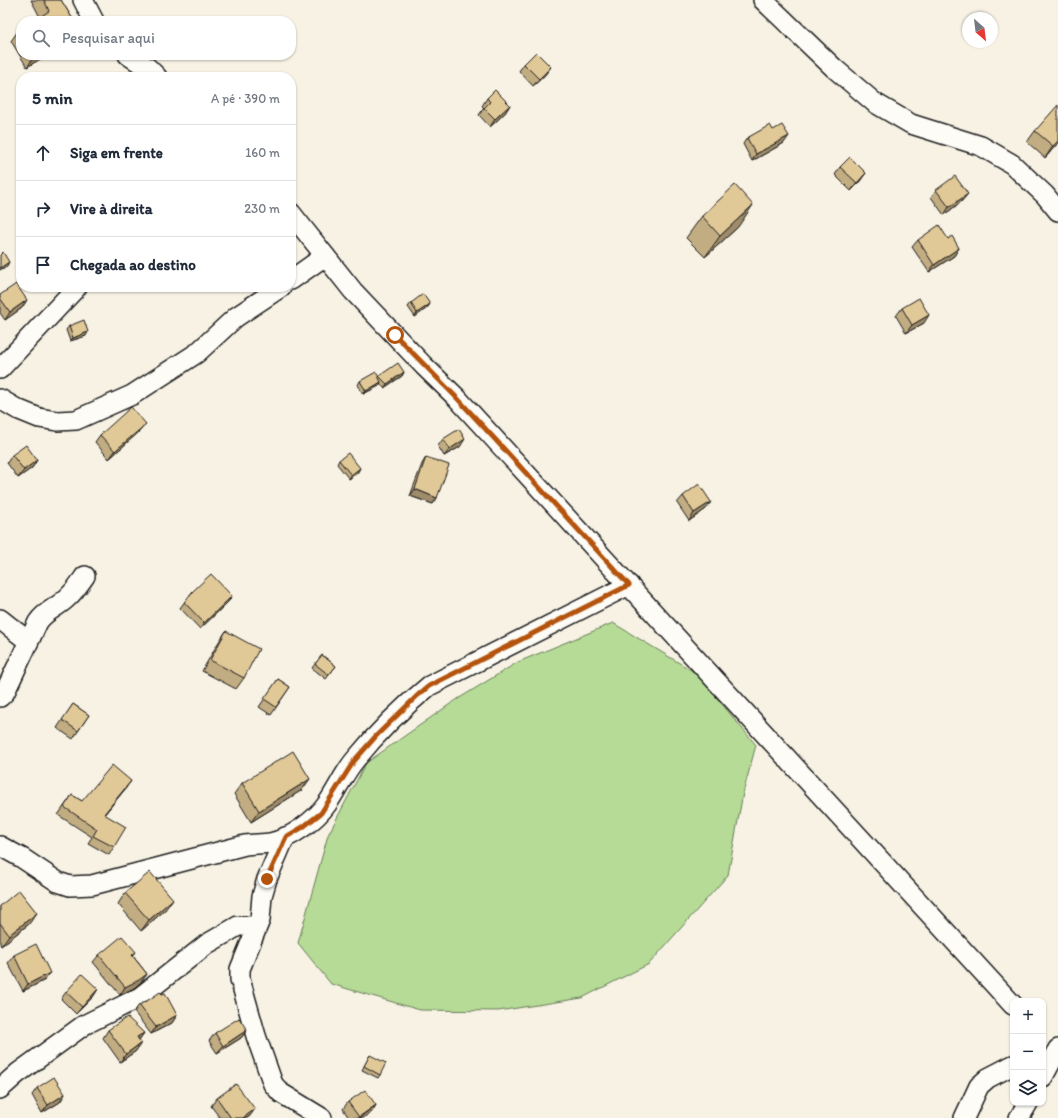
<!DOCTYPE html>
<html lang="pt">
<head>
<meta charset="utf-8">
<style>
	body { margin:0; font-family:Itim,sans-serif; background:#f2f2f3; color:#1f2937 }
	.controls { position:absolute; right:12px; bottom:12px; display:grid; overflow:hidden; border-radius:8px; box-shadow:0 1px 3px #0004 }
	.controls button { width:36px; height:36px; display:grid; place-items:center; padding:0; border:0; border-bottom:1px solid #e0e1e3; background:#fff; color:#1f2937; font:20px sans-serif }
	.compass { position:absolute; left:962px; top:12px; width:36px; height:36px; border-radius:50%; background:#fff; box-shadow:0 1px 3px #0004; rotate:152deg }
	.stop { position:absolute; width:12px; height:12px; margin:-9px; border:3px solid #b45309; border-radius:50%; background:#fff }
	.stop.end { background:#b45309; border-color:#fff; box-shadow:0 1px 4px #0008 }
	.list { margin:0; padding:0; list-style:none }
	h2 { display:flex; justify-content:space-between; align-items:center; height:52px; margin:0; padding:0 16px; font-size:17px }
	h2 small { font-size:13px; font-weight:400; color:#747a83 }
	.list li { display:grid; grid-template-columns:26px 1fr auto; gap:12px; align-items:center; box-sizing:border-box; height:56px; padding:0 16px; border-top:1px solid #e0e1e3 }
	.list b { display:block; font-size:15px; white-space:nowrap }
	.list em { font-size:13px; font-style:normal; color:#747a83 }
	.icon { flex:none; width:22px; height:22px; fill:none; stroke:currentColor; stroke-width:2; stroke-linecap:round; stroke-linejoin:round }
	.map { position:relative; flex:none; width:1058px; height:1118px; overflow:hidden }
	.search { position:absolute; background:#fff; box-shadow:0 1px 3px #0004; left:16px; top:16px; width:280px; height:44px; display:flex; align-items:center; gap:10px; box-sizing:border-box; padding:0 14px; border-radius:16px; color:#747a83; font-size:15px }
	.panel { position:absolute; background:#fff; box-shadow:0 1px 3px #0004; left:16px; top:72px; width:280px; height:220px; border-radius:16px }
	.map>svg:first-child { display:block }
</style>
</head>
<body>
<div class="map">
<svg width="1058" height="1118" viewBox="0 0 1058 1118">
	<rect width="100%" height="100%" fill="#f7f2e4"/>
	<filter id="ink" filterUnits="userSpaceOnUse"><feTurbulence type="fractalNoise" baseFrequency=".025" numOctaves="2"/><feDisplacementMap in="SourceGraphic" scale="8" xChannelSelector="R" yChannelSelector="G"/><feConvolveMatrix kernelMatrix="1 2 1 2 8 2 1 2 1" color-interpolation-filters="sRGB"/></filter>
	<g filter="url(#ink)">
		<polygon fill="#b5db96" stroke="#687c59" points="613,623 696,673 756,745 743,793 728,875 649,964 582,998 498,1011 420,1010 331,984 298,943 328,835 366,763 453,702 518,662"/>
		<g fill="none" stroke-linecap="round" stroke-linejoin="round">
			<defs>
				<g id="minor">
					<polyline points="83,0 94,21"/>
					<polyline points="763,0 834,68 875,103 911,124 981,146 1012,164 1045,195 1058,211"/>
					<polyline points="128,55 148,68 157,77"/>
					<polyline points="291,213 353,291 424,366 457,398 1013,1005"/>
					<polyline points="291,280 325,256"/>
					<polyline points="0,369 77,287"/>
					<polyline points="0,399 17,409 39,418 57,421 76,420 132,395 197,353 236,317 281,287"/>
					<polyline points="0,619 28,641"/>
					<path d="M0,697L5,692L38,622C46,610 57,608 67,598C74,592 80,583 85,576"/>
					<polyline points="285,837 267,879 262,896 260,920 240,969 240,979 256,1036 273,1084 281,1093 322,1118"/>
					<path d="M0,846L22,858L58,882L70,886L92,885L245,845C253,844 262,844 270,843C290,839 316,820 327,804C337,790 344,773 355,760C377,733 402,708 429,686L629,585"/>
					<polyline points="1043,1077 1058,1049"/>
					<polyline points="0,1089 18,1073 84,1025 140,997 207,944 238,926 257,926"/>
					<polyline points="964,1118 979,1086 988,1078 1013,1065"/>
					<polyline points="1019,1118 1028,1103"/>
				</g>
			</defs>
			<use href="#minor" stroke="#1c1c1c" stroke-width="22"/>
			<use href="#minor" stroke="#fdfcf7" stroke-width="19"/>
		</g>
		<g fill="#c2ac82" stroke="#1c1c1c">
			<polygon points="31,0 61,0 74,21 40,17"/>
			<polygon points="21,29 21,55 47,55 27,67 11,41 18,31"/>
			<polygon points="524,64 545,75 533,86 519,71"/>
			<polygon points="487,98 510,105 505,113 490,127 479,115 484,108 482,106"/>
			<polygon points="773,130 784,143 752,161 743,144 747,138"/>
			<polygon points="1035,131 1058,143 1045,158 1027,142"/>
			<polygon points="840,167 861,180 851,191 835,175"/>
			<polygon points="936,190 962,201 944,215 931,197"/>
			<polygon points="702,216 738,227 705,257 686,238"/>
			<polygon points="948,239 959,248 954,256 929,272 912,247 918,240"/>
			<polygon points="0,295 22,308 5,320 0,313"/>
			<polygon points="411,303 430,304 427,308 415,317 408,307"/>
			<polygon points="902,308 924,323 906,333 896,316"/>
			<polygon points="69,326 86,336 70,341 66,330"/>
			<polygon points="404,372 402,376 384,388 380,383 379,386 363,394 358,385 360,381 378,377 379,376"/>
			<polygon points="140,431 109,459 95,442 100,435"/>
			<polygon points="443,439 460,447 444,456 438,446"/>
			<polygon points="12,455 37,460 32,468 18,478 7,463"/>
			<polygon points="426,457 437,498 433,504 410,496 422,464"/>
			<polygon points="339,460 358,472 349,479 337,464"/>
			<polygon points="683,496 706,509 689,521 677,503"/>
			<polygon points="192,592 232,596 228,602 200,629 180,608"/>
			<polygon points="226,631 244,678 236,689 202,671 218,643"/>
			<polygon points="322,655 336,666 326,679 312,668"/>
			<polygon points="278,679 290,687 271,715 259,707"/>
			<polygon points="73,704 89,715 73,739 57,728"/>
			<polygon points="242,783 302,790 251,822 234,794"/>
			<polygon points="126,788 104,815 114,847 109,855 88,843 92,837 58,815 72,795 82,801"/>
			<polygon points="125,893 165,910 141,931 118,904"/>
			<polygon points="0,906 29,924 1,946 0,944"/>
			<polygon points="136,952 133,956 147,974 141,982 134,988 120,995 93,962 99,955"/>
			<polygon points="14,955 45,980 23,991 8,963"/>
			<polygon points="98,989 93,997 76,1014 61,999 66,992"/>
			<polygon points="139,1005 177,1015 172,1023 151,1034 134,1012"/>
			<polygon points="108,1030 144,1033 139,1040 136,1051 120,1062 103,1038"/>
			<polygon points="247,1030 241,1038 217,1053 209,1041 215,1033"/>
			<polygon points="370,1055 380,1075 378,1078 362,1070"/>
			<polygon points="37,1088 65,1094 60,1102 42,1113 32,1095"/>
			<polygon points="217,1098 250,1116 247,1118 220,1118 211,1106"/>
			<polygon points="348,1102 376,1105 371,1113 363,1118 349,1118 343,1109"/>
		</g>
		<g fill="#9e8c6a" stroke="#1c1c1c">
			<polygon points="37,55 47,55 27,67 34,57"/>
			<polygon points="551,67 545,75 533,86 539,79"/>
			<polygon points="510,105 505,113 490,127 495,119"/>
			<polygon points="789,136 784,143 752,161 756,154"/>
			<polygon points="1058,141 1058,143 1045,158 1053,146"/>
			<polygon points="866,173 861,180 851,191 857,183"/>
			<polygon points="968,194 962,201 944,215 949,207"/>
			<polygon points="753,205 738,227 705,257 720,236"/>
			<polygon points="959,248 954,256 929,272 934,265"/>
			<polygon points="9,262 7,266 0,270 0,268"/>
			<polygon points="27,300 22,308 5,320 10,312"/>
			<polygon points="430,304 427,308 415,317 417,313"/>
			<polygon points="929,315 924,323 906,333 912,325"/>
			<polygon points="88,332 86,336 70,341 73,338"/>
			<polygon points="404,372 402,376 384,388 387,384"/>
			<polygon points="381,382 379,386 363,394 366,391"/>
			<polygon points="146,424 140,431 109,459 115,451"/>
			<polygon points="465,439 460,447 444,456 450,449"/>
			<polygon points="37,460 32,468 18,478 24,470"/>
			<polygon points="360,468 358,472 349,479 351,475"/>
			<polygon points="415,489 437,498 433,504 410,496"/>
			<polygon points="711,502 706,509 689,521 694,513"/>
			<polygon points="232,596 228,602 200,629 204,623"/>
			<polygon points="310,779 302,790 251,822 259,811"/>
			<polygon points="131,781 126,788 98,822 104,814"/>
			<polygon points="173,899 165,910 141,931 149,920"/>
			<polygon points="37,913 29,924 1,946 9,935"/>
			<polygon points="50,973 45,980 23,991 28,984"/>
			<polygon points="147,974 141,982 134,988 120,995 125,987"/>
			<polygon points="98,989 93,997 76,1014 82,1007"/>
			<polygon points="177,1015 172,1023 151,1034 156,1027"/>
			<polygon points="247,1030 241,1038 217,1053 223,1046"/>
			<polygon points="144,1033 139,1040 137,1037"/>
			<polygon points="141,1043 136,1051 120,1062 126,1054"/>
			<polygon points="65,1094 60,1102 42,1113 48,1105"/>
			<polygon points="376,1105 371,1113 363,1118 359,1118"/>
			<polygon points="255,1109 250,1116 247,1118 243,1118"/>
		</g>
		<g fill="#e1c897" stroke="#1c1c1c">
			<polygon points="44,0 61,0 74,21 34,21 49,11"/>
			<polygon points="21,29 21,35 18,31"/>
			<polygon points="536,52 551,67 539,79 524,64"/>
			<polygon points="495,90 510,105 495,119 484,108 490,102 487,98"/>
			<polygon points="1058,105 1058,141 1053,146 1035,131"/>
			<polygon points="770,125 773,130 782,125 789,136 756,154 747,138"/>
			<polygon points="850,157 866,173 857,183 840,167"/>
			<polygon points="955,176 968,194 949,207 936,190"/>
			<polygon points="735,185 753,205 720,236 702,216"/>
			<polygon points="939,225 948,239 952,236 959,248 934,265 918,240"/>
			<polygon points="3,252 9,262 0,268 0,255"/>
			<polygon points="16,284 27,300 10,312 0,298 0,295"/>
			<polygon points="423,294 430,304 417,313 411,303"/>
			<polygon points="919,298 929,315 912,325 902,308"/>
			<polygon points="84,320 88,332 73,338 69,326"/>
			<polygon points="398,363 404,372 387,384 379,376"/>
			<polygon points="376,372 381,382 366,391 360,381"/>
			<polygon points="131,407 146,424 115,451 100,435"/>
			<polygon points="459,429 465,439 450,449 443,439"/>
			<polygon points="26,445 37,460 24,470 12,455"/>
			<polygon points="348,453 360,468 351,475 339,460"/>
			<polygon points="426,457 449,465 437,498 415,489"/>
			<polygon points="699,484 711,502 694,513 683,496"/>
			<polygon points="211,574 232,596 204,623 184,602 193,593 192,592"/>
			<polygon points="226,631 259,649 244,678 210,660"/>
			<polygon points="322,655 336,666 329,675 315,664"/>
			<polygon points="278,679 290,687 276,707 264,699"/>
			<polygon points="73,704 89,715 78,731 62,720"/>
			<polygon points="293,751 310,779 259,811 242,783"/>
			<polygon points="112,765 131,781 104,814 126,827 114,847 93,836 97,829 64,807 72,795 82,801"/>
			<polygon points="150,872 173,899 149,920 125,893"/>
			<polygon points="19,890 37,913 9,935 0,923 0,906"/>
			<polygon points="122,936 136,952 132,955 147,974 139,980 125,987 99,955"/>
			<polygon points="36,944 50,973 28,984 14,955"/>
			<polygon points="82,974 98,989 82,1007 66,992"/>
			<polygon points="160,992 162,994 165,993 177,1015 156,1027 139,1005 150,999"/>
			<polygon points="127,1017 144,1033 137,1037 141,1043 126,1054 108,1030"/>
			<polygon points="239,1018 247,1030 223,1046 215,1033"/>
			<polygon points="370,1055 386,1063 380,1075 364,1066"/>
			<polygon points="54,1077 65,1094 48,1105 37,1088"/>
			<polygon points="236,1084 255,1109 243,1118 231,1118 217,1098"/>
			<polygon points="365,1090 376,1105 359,1117 348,1102"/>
		</g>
	</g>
	<g fill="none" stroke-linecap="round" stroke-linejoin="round" filter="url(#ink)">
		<polyline stroke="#b45309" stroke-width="5" points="267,879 286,837 303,827 321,813 354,761 376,736 417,696 429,686 629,585 457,398 395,335"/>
	</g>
</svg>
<div class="controls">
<button>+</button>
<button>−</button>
<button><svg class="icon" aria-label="layers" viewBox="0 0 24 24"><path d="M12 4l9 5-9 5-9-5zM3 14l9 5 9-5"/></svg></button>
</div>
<svg class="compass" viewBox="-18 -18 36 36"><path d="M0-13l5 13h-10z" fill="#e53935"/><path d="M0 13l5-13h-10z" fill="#747a83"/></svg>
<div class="stop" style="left:395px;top:335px"></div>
<div class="stop end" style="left:267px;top:879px"></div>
<div class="search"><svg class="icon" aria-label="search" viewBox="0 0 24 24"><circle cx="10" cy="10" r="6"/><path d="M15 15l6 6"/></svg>Pesquisar aqui</div>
<section class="panel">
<h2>5 min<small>A pé · 390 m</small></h2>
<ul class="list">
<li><svg class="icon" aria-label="ahead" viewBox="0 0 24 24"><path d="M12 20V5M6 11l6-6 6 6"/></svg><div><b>Siga em frente</b></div><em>160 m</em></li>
<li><svg class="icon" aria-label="right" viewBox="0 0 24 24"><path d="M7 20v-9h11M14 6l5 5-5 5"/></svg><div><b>Vire à direita</b></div><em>230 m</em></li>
<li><svg class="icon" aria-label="arrive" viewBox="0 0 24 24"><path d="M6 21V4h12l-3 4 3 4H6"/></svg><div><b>Chegada ao destino</b></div></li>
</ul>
</section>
</div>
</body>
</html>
